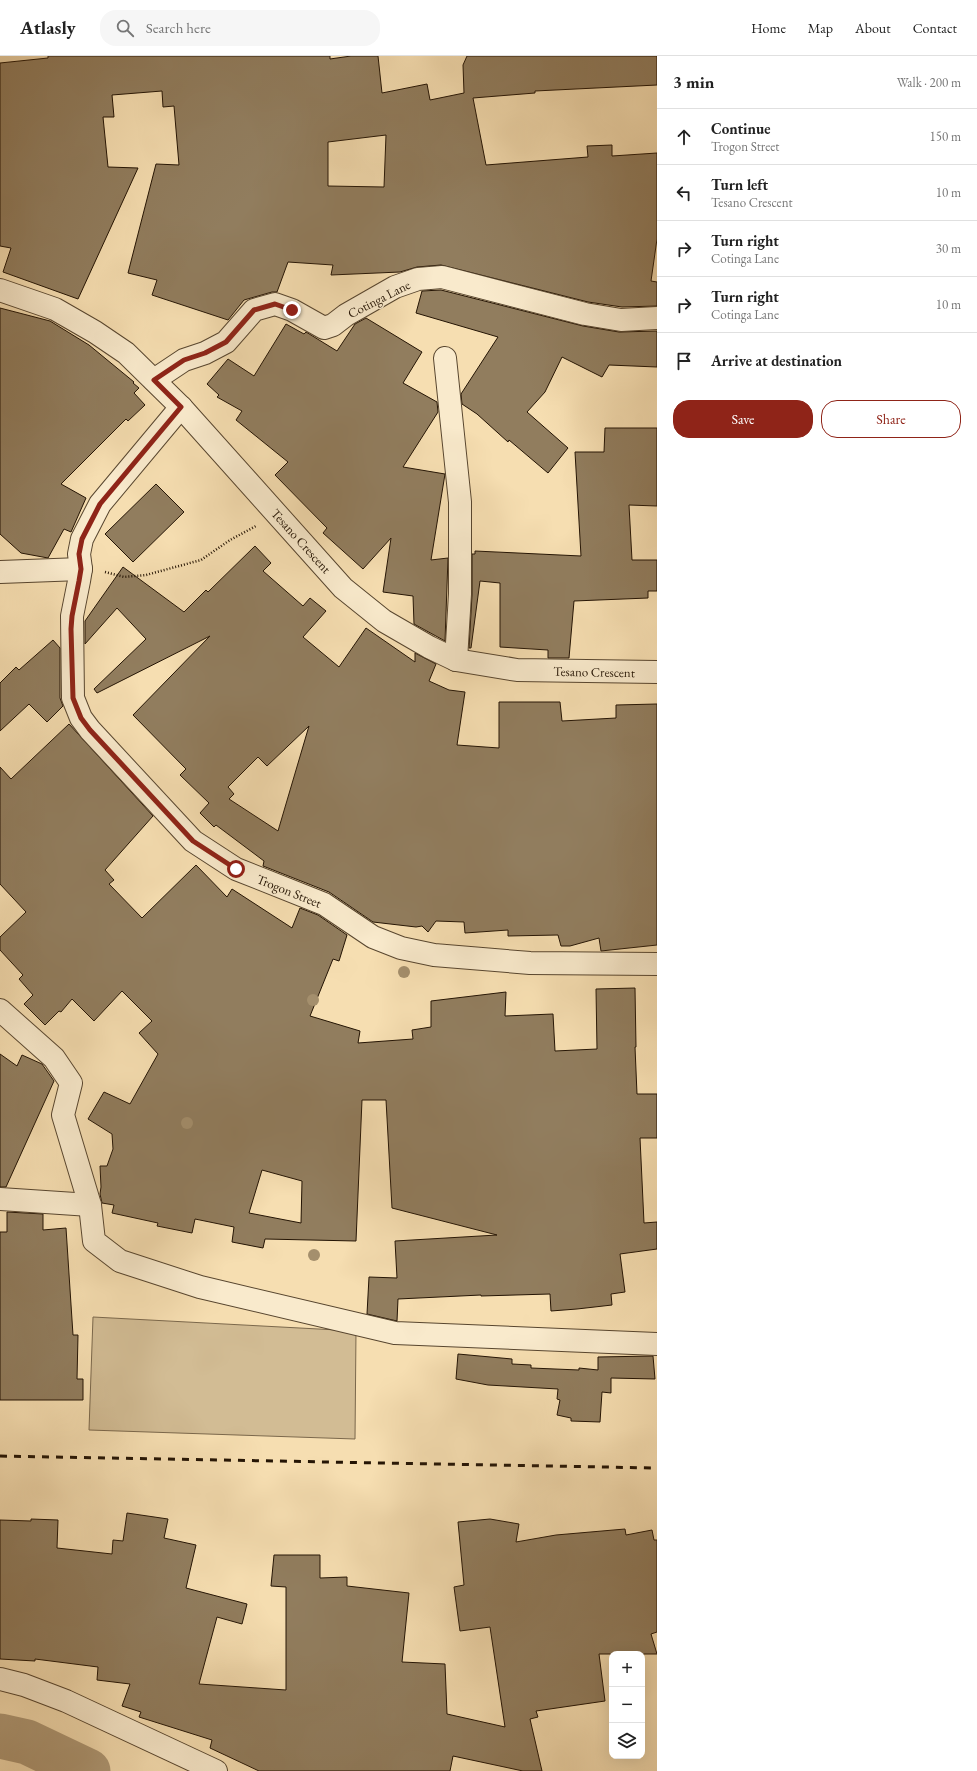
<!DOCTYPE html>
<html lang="en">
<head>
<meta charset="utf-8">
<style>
	body { margin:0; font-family:"EB Garamond",serif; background:#f6f6f6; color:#222 }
	.controls { position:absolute; right:12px; bottom:12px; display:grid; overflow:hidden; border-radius:8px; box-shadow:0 4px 16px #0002 }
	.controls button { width:36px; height:36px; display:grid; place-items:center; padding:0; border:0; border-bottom:1px solid #e0e0e0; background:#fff; color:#222; font:20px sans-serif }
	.stop { position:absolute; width:12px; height:12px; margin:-9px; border:3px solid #8f2418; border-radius:50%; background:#fff }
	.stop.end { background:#8f2418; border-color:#fff; box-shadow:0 1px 4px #0008 }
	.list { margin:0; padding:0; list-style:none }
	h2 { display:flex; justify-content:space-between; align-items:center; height:52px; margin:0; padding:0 16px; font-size:17px }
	h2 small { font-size:13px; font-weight:400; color:#767676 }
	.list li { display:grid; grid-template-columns:26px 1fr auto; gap:12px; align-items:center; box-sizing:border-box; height:56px; padding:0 16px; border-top:1px solid #e0e0e0 }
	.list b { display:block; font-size:15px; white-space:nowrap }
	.list p { margin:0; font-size:13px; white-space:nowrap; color:#767676 }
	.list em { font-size:13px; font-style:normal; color:#767676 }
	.actions { display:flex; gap:8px; padding:12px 16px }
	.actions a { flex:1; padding:9px 0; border:1px solid #8f2418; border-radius:16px; text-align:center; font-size:14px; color:#8f2418 }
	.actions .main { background:#8f2418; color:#fff }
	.icon { flex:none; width:22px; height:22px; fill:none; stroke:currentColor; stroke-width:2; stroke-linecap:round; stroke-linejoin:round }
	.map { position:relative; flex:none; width:657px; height:1715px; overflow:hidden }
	header { display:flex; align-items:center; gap:24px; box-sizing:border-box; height:56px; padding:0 20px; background:#fff; border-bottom:1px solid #e0e0e0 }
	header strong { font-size:19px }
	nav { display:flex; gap:22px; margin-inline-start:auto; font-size:14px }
	.search { width:280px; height:36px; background:#f6f6f6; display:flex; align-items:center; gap:10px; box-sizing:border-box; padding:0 14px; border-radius:16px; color:#767676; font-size:15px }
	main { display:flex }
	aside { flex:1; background:#fff }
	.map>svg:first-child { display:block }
</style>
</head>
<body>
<header>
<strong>Atlasly</strong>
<div class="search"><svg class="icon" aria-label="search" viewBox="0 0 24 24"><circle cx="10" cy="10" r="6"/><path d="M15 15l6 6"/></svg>Search here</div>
<nav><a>Home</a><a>Map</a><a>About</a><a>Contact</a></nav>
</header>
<main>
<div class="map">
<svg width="657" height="1715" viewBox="0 0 657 1715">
	<rect width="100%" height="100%" fill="#f6deb1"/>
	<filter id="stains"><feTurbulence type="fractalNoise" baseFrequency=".005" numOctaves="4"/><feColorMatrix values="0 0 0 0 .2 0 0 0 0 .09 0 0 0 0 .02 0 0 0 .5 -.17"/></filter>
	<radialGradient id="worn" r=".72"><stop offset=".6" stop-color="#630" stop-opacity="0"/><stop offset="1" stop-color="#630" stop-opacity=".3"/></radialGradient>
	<polygon fill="#d2bc94" stroke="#7b684c" points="93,1261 356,1275 355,1383 89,1374"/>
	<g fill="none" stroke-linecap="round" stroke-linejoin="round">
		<polyline stroke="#af9976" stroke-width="45" points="0,1680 27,1686 88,1715"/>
	</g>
	<g fill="#917d5e" stroke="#241404" fill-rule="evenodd">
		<path d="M48,0H330V3L351,0H378L382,37L427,28L430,44L464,37L463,9L467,0H657V29L535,35V37L473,42L486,109L588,101L587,90L612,89V100L657,97V183L651,225L657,226V250L622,251L588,246L441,209L417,211L400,216L331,219L333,209L288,206L277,236H272L244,244L228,264L152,239L157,224L128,217L156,108L179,109L174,50L163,51L162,35L112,39L114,61H103L108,111L138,112L78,243L3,216L11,192L0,190V7L48,2ZM386,79L384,131L328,130V86Z"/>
		<polygon points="441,234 583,270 619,276 657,275 657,311 609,309 602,321 562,301 545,336 527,356 568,392 548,417 509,384 508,386 477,358 462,348 461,338 498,281 416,257 422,235"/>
		<polygon points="0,252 50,265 89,289 134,326 133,327 139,332 134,337 145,349 128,365 126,363 61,428 86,442 71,476 64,473 48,502 21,497 0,478"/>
		<polygon points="366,262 422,296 403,327 437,346 438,356 403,411 445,418 431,504 448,502 445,585 414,568 413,540 383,536 391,482 363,513 323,477 327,472 275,419 288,406 236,364 242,355 217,341 219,339 207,328 228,303 254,320 286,268 304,278 306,276 337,295 355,268"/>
		<polygon points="605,372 657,372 657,450 629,449 632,504 657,504 657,535 648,535 648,542 574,545 569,602 548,602 548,594 500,591 500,527 480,525 471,592 469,592 472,539 472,498 475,498 475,495 581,500 575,396 604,396"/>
		<polygon points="156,428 184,456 133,506 105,478"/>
		<path d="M255,490L271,507L263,515L303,550L310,542L326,555L303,581L339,611L366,572L415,606V597L436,608L429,625L449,634L465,636L457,689L499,692V646H560L562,665L616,662V649L657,648V889L601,895L599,882L570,890H561L558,879L508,880V874L465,877L464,866L436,865L428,876L422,870L416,871L373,866L329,836L263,810L264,805L216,769L214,771L200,757L209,747L180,719L186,713L133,659L210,580L97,637L94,633L146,583L117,552L85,588V565L123,511L184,556L206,534L208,536ZM309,670L278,775L229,743L234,738L228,731L258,701L267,710Z"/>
		<polygon points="53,584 60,592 60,642 63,650 47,666 29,648 0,675 0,627 16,611 19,614"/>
		<path d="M69,668L153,760L105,814L114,824L109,828L142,862L196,809L227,841L232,833L292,872L300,852L318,859L347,879L339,905L333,903L310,960L360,975L358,987L413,983L412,974L431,971V945L506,936L505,960L553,958L555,995L597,993L596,933L635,932L636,991H635L637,1038H657V1082H640L644,1167L657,1166V1193L620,1198L625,1236L611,1238L612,1249L577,1253L551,1255L550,1238L481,1240V1239L398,1243L397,1265L367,1258L369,1221L397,1222L395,1185L497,1179L392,1152L386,1044H362L356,1185L265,1183L263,1192L232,1186L234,1171L195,1163L192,1177L157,1170L158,1167L112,1157L114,1149L102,1147L100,1138L101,1131L100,1110H107L113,1093L112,1078L88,1063L104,1036L130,1048L158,998L139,977L152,965L122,935L94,965L72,943L61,956L59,955L45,969L24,948L33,939L19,923L23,919L0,894V881L26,856L0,828V711L11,723ZM262,1114L302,1125L301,1167L249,1157Z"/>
		<polygon points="0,998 17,1010 22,999 42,1008 54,1025 6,1131 0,1131"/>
		<polygon points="7,1156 43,1158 43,1174 66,1172 73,1279 78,1279 77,1323 83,1323 83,1344 0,1344 0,1176 7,1176"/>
		<polygon points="458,1298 512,1303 512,1308 531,1309 531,1312 579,1314 579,1312 598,1314 598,1301 653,1300 655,1323 611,1322 611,1337 602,1336 600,1366 571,1365 571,1362 557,1359 560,1344 557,1343 558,1333 488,1329 456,1323"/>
		<polygon points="127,1457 168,1463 164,1482 196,1489 186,1532 247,1548 242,1568 217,1561 199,1628 286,1634 286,1531 271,1530 274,1499 320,1499 320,1522 347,1521 347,1530 409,1537 402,1606 445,1608 447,1658 505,1671 490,1571 460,1575 454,1531 464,1529 458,1466 490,1463 519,1468 516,1486 556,1479 625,1473 626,1479 652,1474 654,1484 657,1484 657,1576 651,1578 657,1598 599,1598 605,1645 536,1655 538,1661 530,1663 542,1715 523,1715 453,1700 450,1715 259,1715 210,1692 212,1684 139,1661 141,1656 122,1650 130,1628 97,1624 98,1611 35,1603 35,1605 0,1603 0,1464 31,1465 31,1463 58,1464 57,1492 112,1498 113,1484 123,1485"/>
	</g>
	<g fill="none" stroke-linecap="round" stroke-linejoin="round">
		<defs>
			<g id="minor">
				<polyline points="0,234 55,253 95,276 126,297 181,351 343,532 384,565 429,591 456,604 517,614 657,616"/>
				<polyline points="445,302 460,446 460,538 456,604"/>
				<polyline points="154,324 184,304 205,297 226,286 254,254 275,248 292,254 324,272 333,269 346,259 395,231 418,223 442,221 585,258 621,264 657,262"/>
				<polyline points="181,351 100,448 82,483 79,498 81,513 79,525 72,560 73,642 81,662 90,674 193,785 236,813 324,848 373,881 401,892 434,899 530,907 657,908"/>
				<polyline points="0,516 81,513"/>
				<polyline points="0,954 54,1002 71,1027 63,1059 90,1149 94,1185 120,1205 200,1231 395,1277 657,1288"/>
				<polyline points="0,1143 90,1149"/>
				<polyline points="0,1623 24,1629 66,1645 216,1715"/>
			</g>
		</defs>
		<use href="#minor" stroke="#58462f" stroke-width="24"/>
		<polyline stroke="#241404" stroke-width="2.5" stroke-dasharray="1 2" stroke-linecap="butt" points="105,516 124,521 146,519 201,504 230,484 256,470"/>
		<use href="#minor" stroke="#f9eacc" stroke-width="22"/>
		<polyline stroke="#241404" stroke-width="3" stroke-dasharray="7 7" stroke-linecap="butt" points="0,1400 657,1412"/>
	</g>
	<g fill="#a48f6d">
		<circle cx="404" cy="916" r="6"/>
		<circle cx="313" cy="944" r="6"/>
		<circle cx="187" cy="1067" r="6"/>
		<circle cx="314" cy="1199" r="6"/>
	</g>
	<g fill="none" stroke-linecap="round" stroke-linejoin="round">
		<polyline stroke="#8f2418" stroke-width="5" points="236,813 193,785 90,674 81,662 73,642 71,573 72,560 79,525 81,513 79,498 82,483 100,448 181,351 154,324 184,304 205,297 226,286 254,254 275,248 292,254"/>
	</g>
	<g text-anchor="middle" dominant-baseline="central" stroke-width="3" stroke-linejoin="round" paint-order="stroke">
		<g font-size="13" fill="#241404" stroke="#f9eacc">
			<text transform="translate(379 243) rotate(-27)">Cotinga Lane</text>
			<text transform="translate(301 485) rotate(48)">Tesano Crescent</text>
			<text transform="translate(594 616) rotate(1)">Tesano Crescent</text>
			<text transform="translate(289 835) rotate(22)">Trogon Street</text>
		</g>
	</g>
	<rect width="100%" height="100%" filter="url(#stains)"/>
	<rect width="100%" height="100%" fill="url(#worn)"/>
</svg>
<div class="controls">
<button>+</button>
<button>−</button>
<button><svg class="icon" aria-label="layers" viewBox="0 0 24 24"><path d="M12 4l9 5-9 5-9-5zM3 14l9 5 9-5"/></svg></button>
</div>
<div class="stop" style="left:236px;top:813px"></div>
<div class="stop end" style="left:292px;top:254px"></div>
</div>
<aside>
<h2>3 min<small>Walk · 200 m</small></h2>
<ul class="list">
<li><svg class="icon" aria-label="ahead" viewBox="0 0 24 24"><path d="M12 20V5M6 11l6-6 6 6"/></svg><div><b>Continue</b><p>Trogon Street</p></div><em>150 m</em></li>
<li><svg class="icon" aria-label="left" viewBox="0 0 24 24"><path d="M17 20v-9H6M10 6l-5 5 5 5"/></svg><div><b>Turn left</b><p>Tesano Crescent</p></div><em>10 m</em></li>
<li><svg class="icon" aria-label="right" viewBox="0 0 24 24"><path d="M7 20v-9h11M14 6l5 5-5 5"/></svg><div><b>Turn right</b><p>Cotinga Lane</p></div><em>30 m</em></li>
<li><svg class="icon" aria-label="right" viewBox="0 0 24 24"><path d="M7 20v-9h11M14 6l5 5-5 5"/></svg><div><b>Turn right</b><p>Cotinga Lane</p></div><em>10 m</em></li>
<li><svg class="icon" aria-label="arrive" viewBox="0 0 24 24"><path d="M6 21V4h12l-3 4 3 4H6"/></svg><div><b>Arrive at destination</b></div></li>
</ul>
<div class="actions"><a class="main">Save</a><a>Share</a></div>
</aside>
</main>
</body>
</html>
